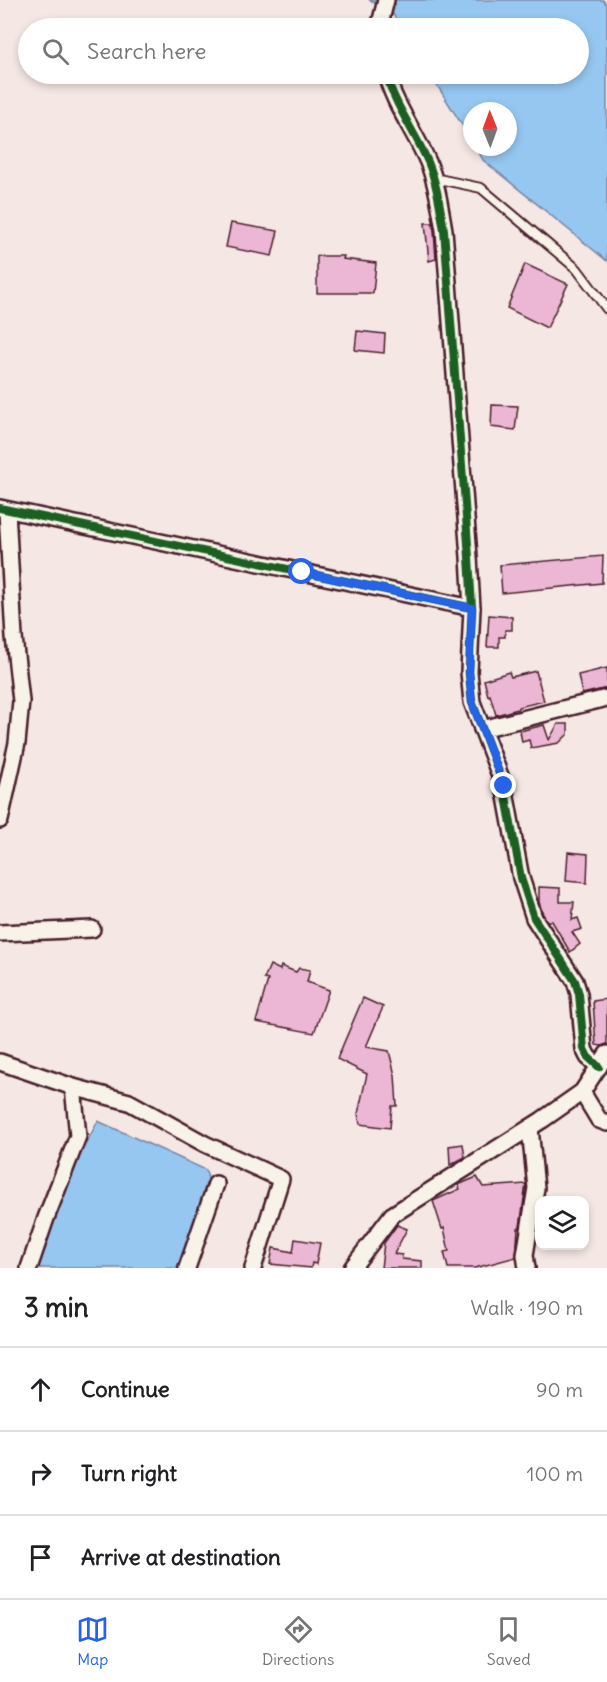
<!DOCTYPE html>
<html lang="en">
<head>
<meta charset="utf-8">
<style>
	body { margin:0; font-family:Delius,sans-serif; background:#f6f6f6; color:#202124 }
	.controls { position:absolute; right:18px; bottom:18px; display:grid; overflow:hidden; border-radius:12px; box-shadow:0 3px 9px #0003 }
	.controls button { width:54px; height:54px; display:grid; place-items:center; padding:0; border:0; border-bottom:2px solid #e0e0e0; background:#fff; color:#202124; font:30px sans-serif }
	.compass { position:absolute; left:463px; top:102px; width:54px; height:54px; border-radius:50%; background:#fff; box-shadow:0 3px 9px #0003; rotate:359deg }
	.stop { position:absolute; width:18px; height:18px; margin:-14px; border:4px solid #2563eb; border-radius:50%; background:#fff }
	.stop.end { background:#2563eb; border-color:#fff; box-shadow:0 2px 6px #0008 }
	.list { margin:0; padding:0; list-style:none }
	h2 { display:flex; justify-content:space-between; align-items:center; height:78px; margin:0; padding:0 24px; font-size:26px }
	h2 small { font-size:20px; font-weight:400; color:#757577 }
	.list li { display:grid; grid-template-columns:39px 1fr auto; gap:18px; align-items:center; box-sizing:border-box; height:84px; padding:0 24px; border-top:2px solid #e0e0e0 }
	.list b { display:block; font-size:22px; white-space:nowrap }
	.list em { font-size:20px; font-style:normal; color:#757577 }
	.icon { flex:none; width:33px; height:33px; fill:none; stroke:currentColor; stroke-width:2; stroke-linecap:round; stroke-linejoin:round }
	.map { position:relative; flex:none; width:607px; height:1268px; overflow:hidden }
	.search { position:absolute; background:#fff; box-shadow:0 3px 9px #0003; left:18px; right:18px; top:18px; height:66px; display:flex; align-items:center; gap:15px; box-sizing:border-box; padding:0 21px; border-radius:33px; color:#757577; font-size:22px }
	.sheet { height:330px; background:#fff }
	nav { display:flex; justify-content:space-around; align-items:center; box-sizing:border-box; height:84px; border-top:2px solid #e0e0e0; background:#fff; font-size:16px; color:#757577 }
	nav a { display:grid; justify-items:center; gap:3px }
	nav .on { color:#2563eb }
	.map>svg:first-child { display:block }
</style>
</head>
<body>
<div class="map">
<svg width="607" height="1268" viewBox="0 0 607 1268">
	<rect width="100%" height="100%" fill="#f5e7e4"/>
	<filter id="ink" filterUnits="userSpaceOnUse"><feTurbulence type="fractalNoise" baseFrequency=".0167" numOctaves="2"/><feDisplacementMap in="SourceGraphic" scale="12" xChannelSelector="R" yChannelSelector="G"/><feConvolveMatrix kernelMatrix="1 2 1 2 8 2 1 2 1" color-interpolation-filters="sRGB"/></filter>
	<g filter="url(#ink)">
		<g fill="#95c7f1" stroke="#7784a2" stroke-width="1.5">
			<polygon points="369,0 603,0 607,5 607,261 483,160 476,147 508,147 508,111 472,111 472,141 430,74 578,74 578,28 402,28 391,11"/>
			<polygon points="98,1121 206,1170 210,1188 181,1268 34,1268 65,1183"/>
		</g>
		<g fill="#ebb7d5" stroke="#4a1f2b" stroke-width="1.5">
			<polygon points="231,223 278,231 272,256 226,247"/>
			<polygon points="425,223 433,223 434,231 436,259 429,261"/>
			<polygon points="317,256 344,256 343,259 376,263 373,293 317,293"/>
			<polygon points="525,264 568,284 547,328 507,308"/>
			<polygon points="357,331 385,334 384,353 355,350"/>
			<polygon points="492,405 518,406 515,430 491,427"/>
			<polygon points="603,556 602,583 502,593 500,565"/>
			<polygon points="489,615 512,617 512,630 505,630 505,637 499,637 499,647 487,647"/>
			<polygon points="607,668 607,688 582,694 578,675"/>
			<polygon points="536,671 544,701 518,707 518,709 496,715 490,695 488,696 484,680 509,672 511,677"/>
			<polygon points="558,724 568,724 568,734 559,743 531,748 529,740 522,742 520,731 544,725 549,740"/>
			<polygon points="568,852 588,854 587,883 566,881"/>
			<polygon points="539,887 560,888 560,902 574,902 572,920 578,918 582,929 572,932 580,944 570,952 552,921 547,921 543,914 539,902"/>
			<polygon points="270,965 280,970 281,966 296,972 299,968 310,970 307,982 329,990 314,1033 256,1022 268,980 264,979"/>
			<polygon points="363,998 383,1007 366,1047 389,1051 395,1075 397,1106 392,1106 390,1128 360,1124 358,1114 367,1074 337,1059"/>
			<polygon points="607,999 607,1044 601,1046 596,1045 593,1001"/>
			<polygon points="463,1144 465,1157 450,1165 449,1146"/>
			<polygon points="477,1177 483,1187 526,1184 520,1227 518,1228 516,1257 475,1268 448,1268 444,1252 449,1251 444,1228 442,1229 433,1201 460,1189 458,1185"/>
			<polygon points="397,1225 407,1229 394,1254 402,1255 402,1259 422,1261 422,1268 381,1268 384,1243"/>
			<polygon points="295,1239 320,1243 316,1264 312,1263 311,1268 270,1264 273,1248 293,1252"/>
		</g>
		<g fill="none" stroke-linecap="round" stroke-linejoin="round">
			<defs>
				<polyline id="lane" points="434,178 481,188 577,269 607,309"/>
				<g id="street">
					<polyline points="379,28 386,0"/>
					<path d="M386,74C395,106 415,132 428,162C437,184 440,207 444,230L469,557L472,608L469,672L472,702L504,786L521,878L534,918L575,981L579,994L584,1049L588,1057L599,1067"/>
					<polyline points="0,508 472,608"/>
					<polyline points="482,729 607,698"/>
					<polyline points="0,820 17,743 21,701 14,637 7,511"/>
					<polyline points="0,933 92,929"/>
					<polyline points="0,1062 73,1087 129,1102 205,1144 281,1179 253,1268"/>
					<polyline points="582,1092 599,1120 607,1123"/>
					<polyline points="29,1268 46,1218 78,1136 73,1087"/>
					<polyline points="187,1268 216,1184"/>
					<polyline points="352,1268 392,1215 542,1120 582,1092 607,1054"/>
					<polyline points="527,1268 525,1255 536,1188 530,1128"/>
				</g>
			</defs>
			<use href="#lane" stroke="#4a1f2b" stroke-width="12"/>
			<use href="#street" stroke="#4a1f2b" stroke-width="20"/>
			<use href="#lane" stroke="#f7f3e8" stroke-width="8"/>
			<use href="#street" stroke="#f7f3e8" stroke-width="15"/>
			<defs>
				<g id="cycleway">
					<path d="M386,74C395,106 415,132 428,162C437,184 440,207 444,230L469,557L472,608L469,672L472,702L504,786L521,878L534,918L575,981L579,994L584,1049L588,1057L599,1067"/>
					<polyline points="0,508 472,608"/>
				</g>
			</defs>
			<use href="#cycleway" stroke="#f7f3e8" stroke-width="11"/>
			<use href="#cycleway" stroke="#1b5e20" stroke-width="8"/>
		</g>
	</g>
	<g fill="none" stroke-linecap="round" stroke-linejoin="round" filter="url(#ink)">
		<polyline stroke="#2563eb" stroke-width="8" points="302,572 472,608 469,672 472,702 504,786"/>
	</g>
</svg>
<div class="controls">
<button><svg class="icon" aria-label="layers" viewBox="0 0 24 24"><path d="M12 4l9 5-9 5-9-5zM3 14l9 5 9-5"/></svg></button>
</div>
<svg class="compass" viewBox="-18 -18 36 36"><path d="M0-13l5 13h-10z" fill="#e53935"/><path d="M0 13l5-13h-10z" fill="#757577"/></svg>
<div class="stop" style="left:302px;top:572px"></div>
<div class="stop end" style="left:504px;top:786px"></div>
<div class="search"><svg class="icon" aria-label="search" viewBox="0 0 24 24"><circle cx="10" cy="10" r="6"/><path d="M15 15l6 6"/></svg>Search here</div>
</div>
<section class="sheet">
<h2>3 min<small>Walk · 190 m</small></h2>
<ul class="list">
<li><svg class="icon" aria-label="ahead" viewBox="0 0 24 24"><path d="M12 20V5M6 11l6-6 6 6"/></svg><div><b>Continue</b></div><em>90 m</em></li>
<li><svg class="icon" aria-label="right" viewBox="0 0 24 24"><path d="M7 20v-9h11M14 6l5 5-5 5"/></svg><div><b>Turn right</b></div><em>100 m</em></li>
<li><svg class="icon" aria-label="arrive" viewBox="0 0 24 24"><path d="M6 21V4h12l-3 4 3 4H6"/></svg><div><b>Arrive at destination</b></div></li>
</ul>
</section>
<nav>
<a class="on"><svg class="icon" aria-label="map" viewBox="0 0 24 24"><path d="M3 6l6-2 6 2 6-2v14l-6 2-6-2-6 2zM9 4v14M15 6v14"/></svg>Map</a>
<a><svg class="icon" aria-label="directions" viewBox="0 0 24 24"><path d="M12 3l9 9-9 9-9-9zM9 14v-3h6M13 9l2 2-2 2"/></svg>Directions</a>
<a><svg class="icon" aria-label="saved" viewBox="0 0 24 24"><path d="M7 4h10v16l-5-4-5 4z"/></svg>Saved</a>
</nav>
</body>
</html>
